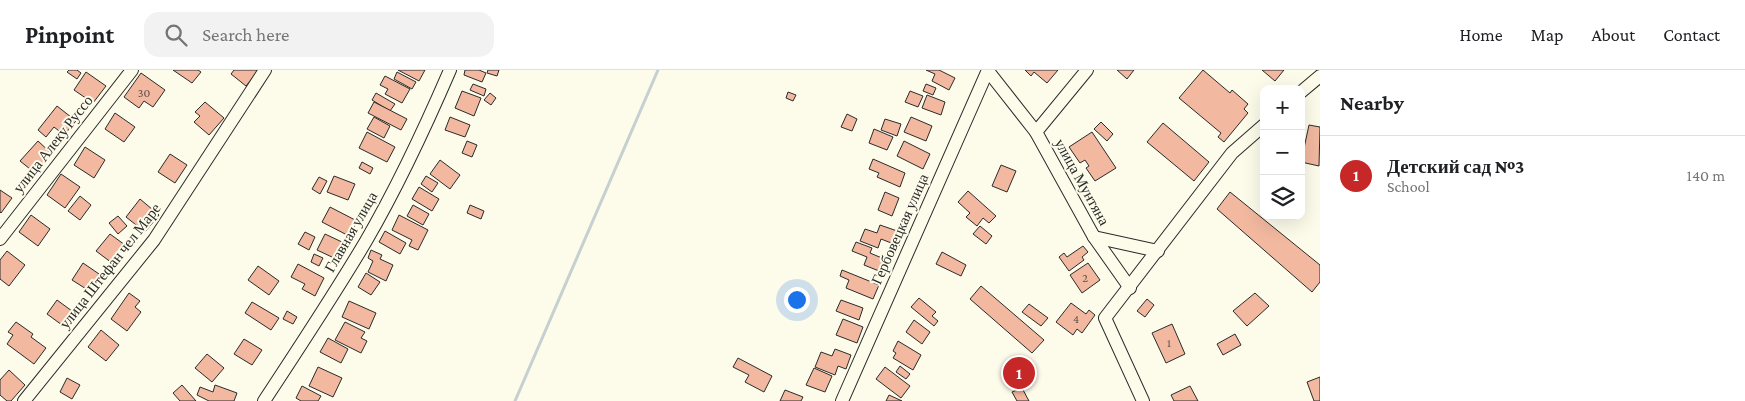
<!DOCTYPE html>
<html lang="en">
<head>
<meta charset="utf-8">
<style>
	body { margin:0; font-family:"Crimson Pro",serif; background:#f2f2f2; color:#202124 }
	.controls { position:absolute; right:15px; top:15px; display:grid; overflow:hidden; border-radius:10px; box-shadow:0 5px 20px #0002 }
	.controls button { width:45px; height:45px; display:grid; place-items:center; padding:0; border:0; border-bottom:1px solid #e0e0e0; background:#fff; color:#202124; font:25px sans-serif }
	.you { position:absolute; left:796px; top:229px; width:18px; height:18px; margin:-12px; border:4px solid #fff; border-radius:50%; background:#1a73e8; box-shadow:0 0 0 8px #1a73e833 }
	.badge { display:grid; place-items:center; width:32px; height:32px; border-radius:50%; background:#c62828; color:#fff; font-size:16px; font-weight:700 }
	.pin { position:absolute; translate:-50% -50%; border:2px solid #fff; box-shadow:0 1px 5px #0006 }
	.list { margin:0; padding:0; list-style:none }
	h2 { display:flex; justify-content:space-between; align-items:center; height:65px; margin:0; padding:0 20px; font-size:21px }
	h2 small { font-size:16px; font-weight:400; color:#757577 }
	.list li { display:grid; grid-template-columns:32px 1fr auto; gap:15px; align-items:center; box-sizing:border-box; height:80px; padding:0 20px; border-top:1px solid #e0e0e0 }
	.list b { display:block; font-size:19px; white-space:nowrap }
	.list p { margin:0; font-size:16px; white-space:nowrap; color:#757577 }
	.list em { font-size:16px; font-style:normal; color:#757577 }
	.icon { flex:none; width:28px; height:28px; fill:none; stroke:currentColor; stroke-width:2; stroke-linecap:round; stroke-linejoin:round }
	.map { position:relative; flex:none; width:1320px; height:331px; overflow:hidden }
	header { display:flex; align-items:center; gap:30px; box-sizing:border-box; height:70px; padding:0 25px; background:#fff; border-bottom:1px solid #e0e0e0 }
	header strong { font-size:24px }
	nav { display:flex; gap:28px; margin-inline-start:auto; font-size:18px }
	.search { width:350px; height:45px; background:#f2f2f2; display:flex; align-items:center; gap:12px; box-sizing:border-box; padding:0 18px; border-radius:15px; color:#757577; font-size:19px }
	main { display:flex }
	aside { flex:1; background:#fff }
	.map>svg:first-child { display:block }
</style>
</head>
<body>
<header>
<strong>Pinpoint</strong>
<div class="search"><svg class="icon" aria-label="search" viewBox="0 0 24 24"><circle cx="10" cy="10" r="6"/><path d="M15 15l6 6"/></svg>Search here</div>
<nav><a>Home</a><a>Map</a><a>About</a><a>Contact</a></nav>
</header>
<main>
<div class="map">
<svg width="1320" height="331" viewBox="0 0 1320 331">
	<rect width="100%" height="100%" fill="#fdfbea"/>
	<g fill="none" stroke-linecap="round" stroke-linejoin="round">
		<polyline stroke="#c7d0d0" stroke-width="3" points="515,331 658,0"/>
	</g>
	<g fill="#f2b8a0" stroke="#2b2b2b">
		<polygon points="69,0 77,0 81,3 77,9 67,2"/>
		<polygon points="173,0 198,0 201,2 192,13"/>
		<polygon points="234,0 259,0 246,16 231,4"/>
		<polygon points="398,0 425,0 419,11"/>
		<polygon points="465,0 479,0 486,3 482,12 464,5"/>
		<polygon points="488,0 499,0 497,6 487,3"/>
		<polygon points="926,0 939,0 955,8 949,20 932,11 935,4"/>
		<polygon points="1025,0 1058,0 1047,13 1034,2 1031,6"/>
		<polygon points="1117,0 1134,0 1127,9"/>
		<polygon points="1203,0 1230,23 1232,20 1248,34 1244,39 1248,43 1224,72 1218,67 1221,63 1179,28"/>
		<polygon points="1262,0 1284,0 1275,11"/>
		<polygon points="86,2 106,16 93,33 74,20"/>
		<polygon points="397,2 416,12 412,19 394,9"/>
		<polygon points="141,3 165,20 153,37 144,31 139,38 124,27"/>
		<polygon points="385,6 410,19 402,33 385,24 388,19 380,15"/>
		<polygon points="473,14 486,19 484,26 470,20"/>
		<polygon points="926,14 936,18 933,25 923,21"/>
		<polygon points="462,21 481,28 474,46 455,38"/>
		<polygon points="910,21 923,26 918,37 905,32"/>
		<polygon points="788,22 796,25 793,31 786,28"/>
		<polygon points="376,23 395,34 390,41 372,30"/>
		<polygon points="490,23 496,28 491,35 484,30"/>
		<polygon points="927,25 945,32 941,45 922,38"/>
		<polygon points="205,32 224,48 209,65 194,52 200,46 195,42"/>
		<polygon points="374,32 407,49 401,60 368,43"/>
		<polygon points="57,36 76,51 64,65 54,57 46,67 38,60"/>
		<polygon points="115,43 135,57 124,72 105,59"/>
		<polygon points="847,44 857,49 852,61 841,57"/>
		<polygon points="374,47 390,56 384,68 367,59"/>
		<polygon points="450,47 470,55 465,67 445,60"/>
		<polygon points="911,47 932,56 926,71 904,62"/>
		<polygon points="885,49 901,54 897,66 881,60"/>
		<polygon points="1101,52 1113,64 1107,71 1094,59"/>
		<polygon points="1163,53 1209,92 1194,111 1147,72"/>
		<polygon points="1309,55 1320,57 1319,96 1301,92"/>
		<polygon points="874,59 893,67 887,80 869,73"/>
		<polygon points="367,62 395,77 387,92 359,78"/>
		<polygon points="1092,62 1116,98 1095,111 1086,98 1089,96 1085,90 1080,93 1069,77"/>
		<polygon points="38,71 52,84 35,103 20,91"/>
		<polygon points="467,71 477,75 472,87 462,83"/>
		<polygon points="904,71 930,84 923,99 897,86"/>
		<polygon points="85,77 105,90 94,108 74,95"/>
		<polygon points="170,84 187,95 175,113 158,102"/>
		<polygon points="873,89 905,103 900,117 877,107 879,103 869,99"/>
		<polygon points="440,90 460,105 450,119 430,104"/>
		<polygon points="362,92 373,98 370,104 359,98"/>
		<polygon points="1001,95 1016,101 1007,122 992,116"/>
		<polygon points="61,104 80,117 65,138 47,125"/>
		<polygon points="334,106 355,114 348,130 327,122"/>
		<polygon points="426,106 438,113 432,122 421,114"/>
		<polygon points="319,107 327,111 320,124 312,119"/>
		<polygon points="419,117 439,129 432,141 412,129"/>
		<polygon points="0,120 12,128 1,143 0,142"/>
		<polygon points="968,121 996,146 989,153 983,148 977,156 966,147 970,143 958,132"/>
		<polygon points="885,122 899,128 892,146 878,140"/>
		<polygon points="1230,122 1320,195 1320,212 1312,222 1217,139"/>
		<polygon points="80,126 91,135 80,150 68,141"/>
		<polygon points="140,129 159,145 145,162 126,147"/>
		<polygon points="413,135 429,144 423,155 407,146"/>
		<polygon points="470,135 484,141 481,149 467,143"/>
		<polygon points="330,137 357,151 349,166 322,152"/>
		<polygon points="31,145 50,159 38,176 19,162"/>
		<polygon points="399,145 428,160 418,180 409,176 412,170 392,160"/>
		<polygon points="118,146 127,156 118,164 109,153"/>
		<polygon points="880,155 903,163 899,176 881,169 878,178 860,171 865,159 877,163"/>
		<polygon points="980,156 992,166 986,174 973,164"/>
		<polygon points="385,161 406,173 400,184 379,172"/>
		<polygon points="305,162 315,167 309,180 298,174"/>
		<polygon points="110,164 125,175 112,193 96,181"/>
		<polygon points="325,164 342,172 334,188 317,180"/>
		<polygon points="856,172 872,178 870,183 889,191 884,203 864,195 867,187 852,181"/>
		<polygon points="1083,176 1088,182 1082,187 1084,190 1069,201 1059,187 1064,183 1067,187"/>
		<polygon points="371,180 382,185 380,189 393,195 386,211 368,202 373,191 368,188"/>
		<polygon points="7,181 25,195 9,216 0,209 0,190"/>
		<polygon points="942,182 966,195 961,206 936,194"/>
		<polygon points="314,184 323,188 319,196 311,192"/>
		<polygon points="83,193 102,206 91,222 72,210"/>
		<polygon points="1088,193 1100,210 1082,223 1070,205"/>
		<polygon points="298,194 324,208 315,226 302,219 305,214 291,207"/>
		<polygon points="258,196 279,211 269,225 248,210"/>
		<polygon points="842,200 879,215 873,229 846,218 849,210 840,206"/>
		<polygon points="366,203 380,212 371,225 358,217"/>
		<polygon points="981,216 1044,270 1032,283 970,229"/>
		<polygon points="129,223 140,231 135,237 141,242 127,261 111,249"/>
		<polygon points="1255,223 1269,236 1247,256 1233,241"/>
		<polygon points="919,228 936,242 932,246 938,251 934,256 911,237"/>
		<polygon points="1147,229 1154,235 1145,247 1137,241"/>
		<polygon points="57,230 72,241 62,255 47,244"/>
		<polygon points="841,230 863,238 859,250 836,241"/>
		<polygon points="349,231 376,243 369,259 342,247"/>
		<polygon points="252,232 279,248 271,260 245,243"/>
		<polygon points="1071,233 1086,244 1089,240 1095,245 1082,263 1077,259 1073,265 1056,252"/>
		<polygon points="1029,234 1048,248 1041,256 1022,242"/>
		<polygon points="287,241 297,247 293,254 283,249"/>
		<polygon points="843,249 863,257 857,273 836,265"/>
		<polygon points="914,250 930,262 922,274 906,262"/>
		<polygon points="16,252 33,264 31,267 46,278 34,294 7,274 13,265 8,262"/>
		<polygon points="345,252 365,262 361,268 367,271 361,283 335,270"/>
		<polygon points="1172,254 1185,284 1166,293 1152,263"/>
		<polygon points="101,260 119,275 106,291 88,277"/>
		<polygon points="1235,264 1241,275 1223,285 1217,274"/>
		<polygon points="328,268 348,279 341,293 320,282"/>
		<polygon points="244,269 262,280 252,295 234,284"/>
		<polygon points="898,271 921,285 913,300 893,288 896,283 893,281"/>
		<polygon points="835,279 851,285 846,299 838,296 835,305 815,297 821,282 832,286"/>
		<polygon points="207,284 224,298 212,312 195,298"/>
		<polygon points="738,288 772,306 764,322 745,312 749,305 733,297"/>
		<polygon points="900,296 910,304 906,309 896,302"/>
		<polygon points="318,297 342,308 333,327 309,316"/>
		<polygon points="885,297 910,316 901,328 876,309"/>
		<polygon points="814,298 832,306 825,322 806,315"/>
		<polygon points="9,300 25,315 11,331 7,331 0,325 0,310"/>
		<polygon points="1320,307 1320,331 1314,331 1307,312"/>
		<polygon points="67,308 80,315 72,329 60,322"/>
		<polygon points="182,315 196,331 180,331 173,323"/>
		<polygon points="215,315 237,323 234,331 209,331 197,325 200,317 213,322"/>
		<polygon points="302,316 321,326 318,331 301,331 296,328"/>
		<polygon points="1190,316 1198,331 1174,331 1171,325"/>
		<polygon points="1022,318 1029,331 1017,331 1012,322"/>
		<polygon points="785,320 803,327 801,331 780,331"/>
		<polygon points="889,325 902,331 886,331"/>
	</g>
	<g fill="none" stroke-linecap="round" stroke-linejoin="round">
		<defs>
			<g id="minor">
				<polyline points="1087,0 1036,62 1094,167 1130,218"/>
				<polyline points="988,1 1036,62"/>
				<polyline points="1301,22 1320,6"/>
				<polyline points="1094,167 1158,181"/>
				<polyline points="0,169 132,0"/>
				<polyline points="24,331 154,170 265,0"/>
				<path d="M264,331C299,278 334,225 366,171C398,116 425,58 450,0"/>
				<polyline points="842,331 988,0"/>
				<polyline points="1143,331 1105,248 1232,83 1264,55"/>
			</g>
		</defs>
		<use href="#minor" stroke="#2b2b2b" stroke-width="14"/>
		<use href="#minor" stroke="#fdfbea" stroke-width="12"/>
	</g>
	<g text-anchor="middle" dominant-baseline="central" stroke-width="4" stroke-linejoin="round" paint-order="stroke">
		<g font-size="12" fill="#5d4e48">
			<text x="144" y="23">30</text>
			<text x="1085" y="208">2</text>
			<text x="1076" y="249">4</text>
			<text x="1169" y="273">1</text>
		</g>
		<g font-size="15" fill="#2b2b2b" stroke="#fdfbea">
			<text transform="translate(53 74) rotate(-52)">улица Алеку Руссо</text>
			<text transform="translate(1082 112) rotate(61)">улица Мунтяна</text>
			<text transform="translate(900 159) rotate(-66)">Гербовецкая улица</text>
			<text transform="translate(351 162) rotate(-60)">Главная улица</text>
			<text transform="translate(110 196) rotate(-52)">улица Штефан чел Маре</text>
		</g>
	</g>
</svg>
<div class="controls">
<button>+</button>
<button>−</button>
<button><svg class="icon" aria-label="layers" viewBox="0 0 24 24"><path d="M12 4l9 5-9 5-9-5zM3 14l9 5 9-5"/></svg></button>
</div>
<div class="you"></div>
<div class="pin badge" style="left:1019px;top:303px">1</div>
</div>
<aside>
<h2>Nearby<small></small></h2>
<ul class="list">
<li><span class="badge">1</span><div><b>Детский сад №3</b><p>School</p></div><em>140 m</em></li>
</ul>
</aside>
</main>
</body>
</html>
